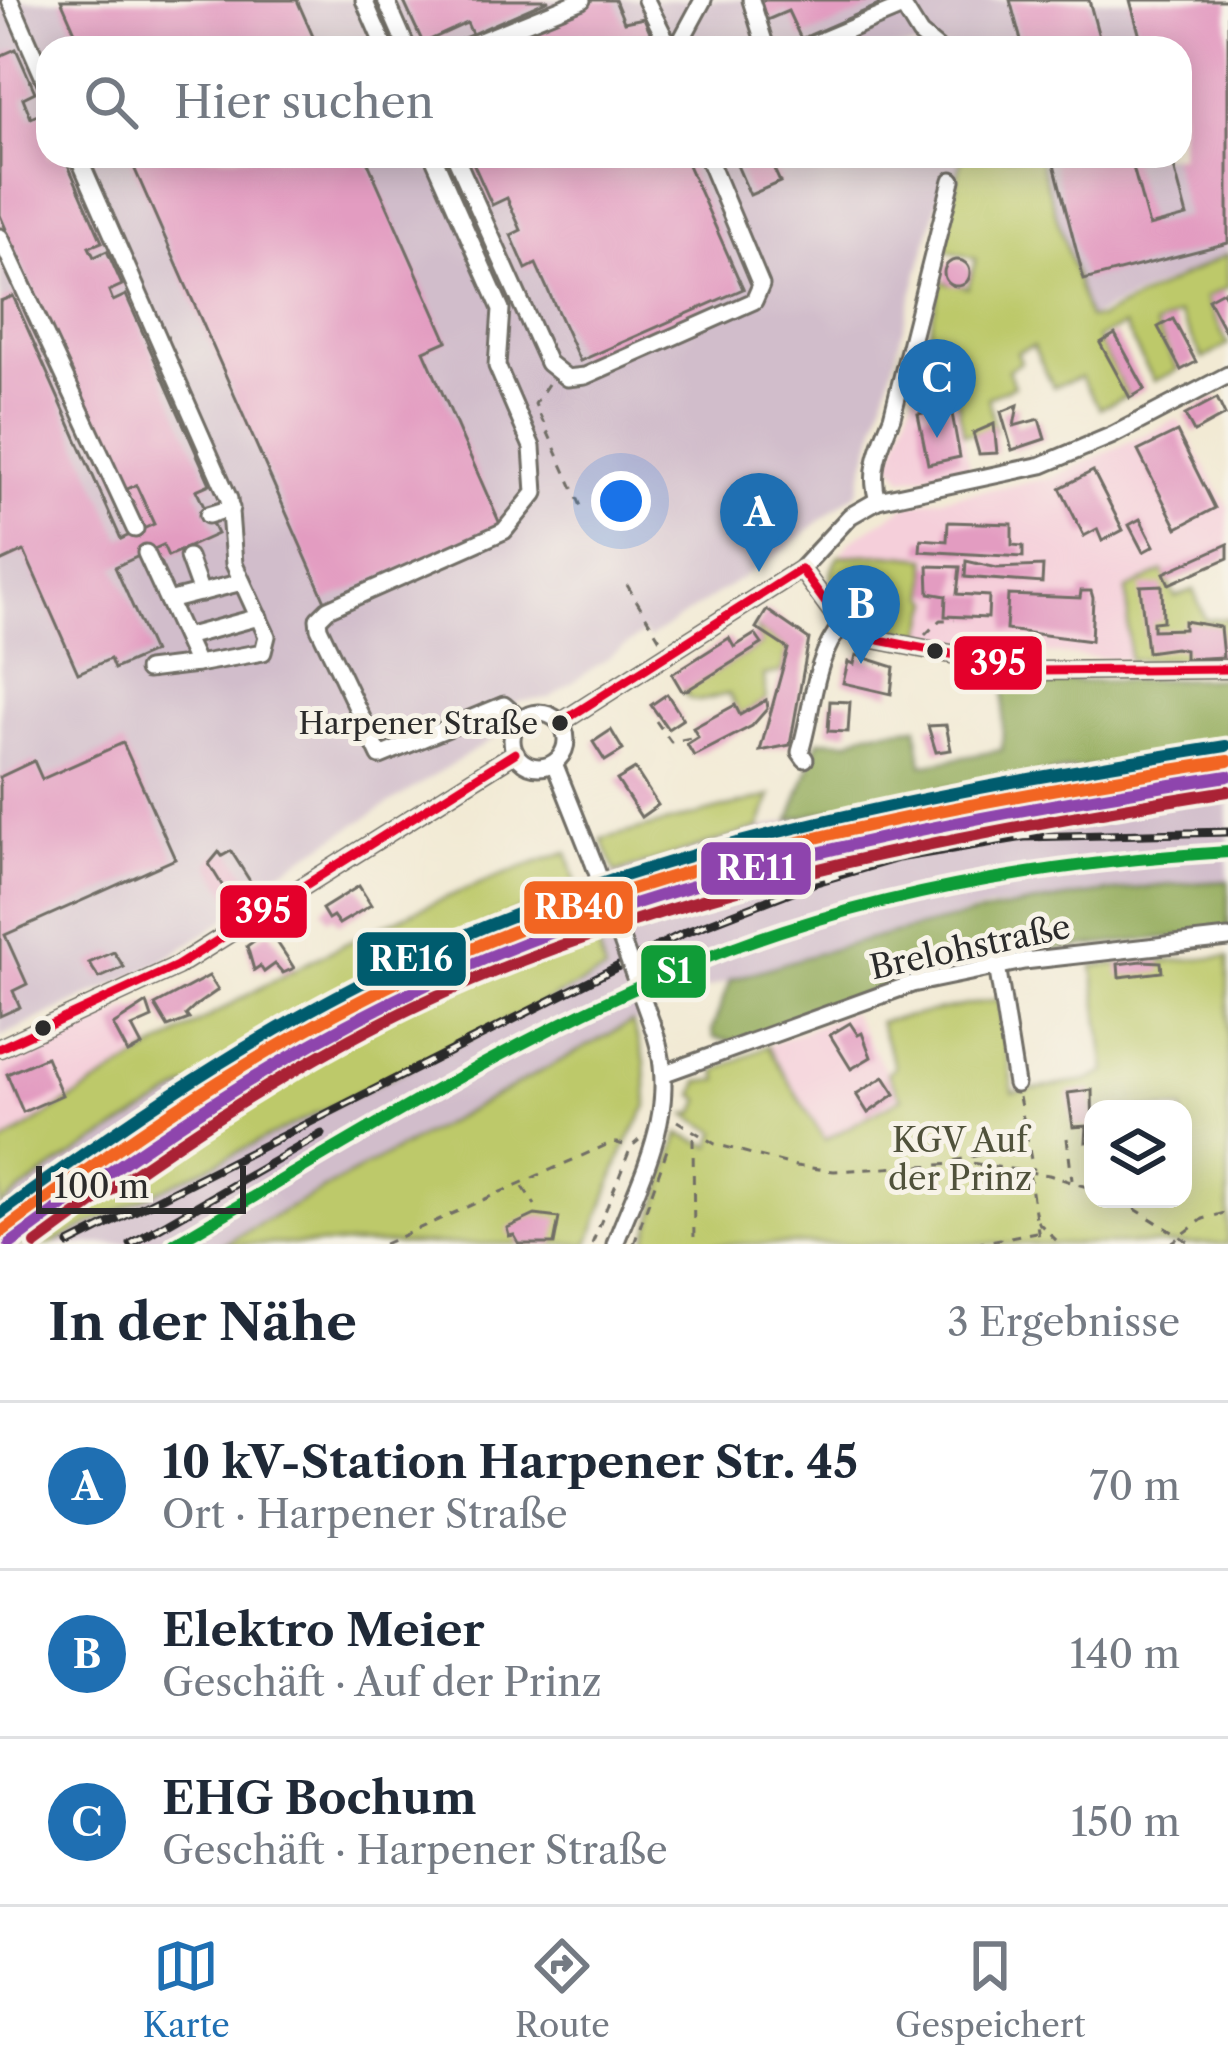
<!DOCTYPE html>
<html lang="de">
<head>
<meta charset="utf-8">
<style>
	body { margin:0; font-family:"Libre Caslon Text",serif; background:#f6f6f7; color:#1f2937 }
	.controls { position:absolute; right:36px; bottom:36px; display:grid; overflow:hidden; border-radius:24px; box-shadow:0 6px 30px #0003 }
	.controls button { width:108px; height:108px; display:grid; place-items:center; padding:0; border:0; border-bottom:3px solid #e0e1e3; background:#fff; color:#1f2937; font:60px sans-serif }
	.scale { position:absolute; left:36px; bottom:30px; width:210px; box-sizing:border-box; padding-left:12px; border:6px solid #2b2b2b; border-top:0; font-size:33px; line-height:42px; white-space:nowrap; color:#2b2b2b; -webkit-text-stroke:9px #f7f3e8; paint-order:stroke }
	.you { position:absolute; left:621px; top:501px; width:42px; height:42px; margin:-30px; border:9px solid #fff; border-radius:50%; background:#1a73e8; box-shadow:0 0 0 18px #1a73e833 }
	.badge { display:grid; place-items:center; width:78px; height:78px; border-radius:50%; background:#1f6fb2; color:#fff; font-size:39px; font-weight:700 }
	.pin { position:absolute; translate:-50% -99px; filter:drop-shadow(0 3px 6px #0008) }
	.pin::after { content:''; position:absolute; top:63px; width:42px; height:36px; background:inherit; clip-path:polygon(0 0,100% 0,50% 100%) }
	.list { margin:0; padding:0; list-style:none }
	h2 { display:flex; justify-content:space-between; align-items:center; height:156px; margin:0; padding:0 48px; font-size:51px }
	h2 small { font-size:39px; font-weight:400; color:#747a83 }
	.list li { display:grid; grid-template-columns:78px 1fr auto; gap:36px; align-items:center; box-sizing:border-box; height:168px; padding:0 48px; border-top:3px solid #e0e1e3 }
	.list b { display:block; font-size:45px; white-space:nowrap }
	.list p { margin:0; font-size:39px; white-space:nowrap; color:#747a83 }
	.list em { font-size:39px; font-style:normal; color:#747a83 }
	.icon { flex:none; width:66px; height:66px; fill:none; stroke:currentColor; stroke-width:2; stroke-linecap:round; stroke-linejoin:round }
	.map { position:relative; flex:none; width:1228px; height:1244px; overflow:hidden }
	.search { position:absolute; background:#fff; box-shadow:0 6px 30px #0003; left:36px; right:36px; top:36px; height:132px; display:flex; align-items:center; gap:30px; box-sizing:border-box; padding:0 42px; border-radius:36px; color:#747a83; font-size:45px }
	.sheet { height:660px; background:#fff }
	nav { display:flex; justify-content:space-around; align-items:center; box-sizing:border-box; height:168px; border-top:3px solid #e0e1e3; background:#fff; font-size:33px; color:#747a83 }
	nav a { display:grid; justify-items:center; gap:6px }
	nav .on { color:#1f6fb2 }
	.map>svg:first-child { display:block }
</style>
</head>
<body>
<div class="map">
<svg width="1228" height="1244" viewBox="0 0 1228 1244">
	<rect width="100%" height="100%" fill="#f7f3e8"/>
	<filter id="ink" filterUnits="userSpaceOnUse"><feTurbulence type="fractalNoise" baseFrequency=".00833" numOctaves="2"/><feDisplacementMap in="SourceGraphic" scale="24" xChannelSelector="R" yChannelSelector="G"/><feConvolveMatrix kernelMatrix="1 2 1 2 8 2 1 2 1" color-interpolation-filters="sRGB"/></filter>
	<filter id="wash" filterUnits="userSpaceOnUse"><feTurbulence type="fractalNoise" baseFrequency=".004" numOctaves="4" result="noise"/><feDisplacementMap in="SourceGraphic" scale="48" xChannelSelector="R" yChannelSelector="G"/><feGaussianBlur stdDeviation="2.7" result="paint"/><feColorMatrix in="noise" values="0 0 0 0 0 0 0 0 0 0 0 0 0 0 0 0 0 1.4 0 .05"/><feComposite in="paint" operator="in"/></filter>
	<g filter="url(#wash)">
		<rect width="100%" height="100%" fill="#f2ead4"/>
		<g fill="#f5cfda">
			<polygon points="915,390 958,402 969,469 903,478 891,462"/>
			<polygon points="1178,419 1228,507 1228,544 1128,589 1129,660 995,649 881,626 850,608 833,584 835,560 853,539 909,504 1052,478"/>
			<polygon points="132,1007 151,1048 0,1145 0,1065"/>
			<polygon points="851,1012 902,1098 825,1140 767,1046"/>
		</g>
		<g fill="#d1bdcb">
			<polygon points="0,0 1228,0 1228,254 1088,318 1038,156 1180,156 1180,48 48,48 48,156 962,156 954,199 939,197 858,491 777,555 648,639 644,633 550,698 518,702 502,721 499,735 259,885 264,894 158,964 0,1037"/>
			<polygon points="1228,747 1228,881 989,908 806,956 684,996 223,1244 0,1244 0,1206 57,1165 374,974 565,890 718,839 881,797"/>
		</g>
		<g fill="#bdc96b" stroke="#747a4b" stroke-width="3" fill-rule="evenodd">
			<polygon points="962,156 1038,156 1088,318 1099,318 1228,254 1228,287 1205,298 1228,345 1203,359 1179,314 1155,326 1178,370 1154,381 1124,326 1097,338 1128,395 1100,408 1080,377 1053,387 1033,346 1017,352 1021,362 1008,370 1014,386 988,397 995,430 964,434 954,384 941,380 947,354 926,347 941,281 968,288 976,259 944,250"/>
			<path d="M886,554L927,558V596L932,601L922,635C889,628 805,606 839,556Z"/>
			<polygon points="1163,571 1175,597 1193,590 1206,620 1228,618 1228,657 1129,660 1127,590"/>
			<path d="M756,628L788,649L781,672L764,675L766,700L740,715L729,694C711,696 693,710 683,691L761,645Z"/>
			<polygon points="771,796 759,828 615,873 602,839"/>
			<path d="M567,852L576,885L374,974L57,1165L0,1206V1145C181,1029 363,919 567,852Z"/>
			<polygon points="590,918 605,972 50,1244 15,1244 236,1082 457,964 554,924"/>
			<path d="M1228,957V1244H645L679,1134L711,1146L717,1132L687,1115L696,1112L701,1100L694,1096L699,1082L719,1080L716,1071L767,1046L825,1140L902,1098L887,1073L895,1067L879,1022L999,999L1013,1092L1087,1081L1106,1072L1093,966ZM1093,1109H1183V1199H1093Z"/>
			<polygon points="632,1022 645,1061 647,1106 623,1151 589,1244 223,1244"/>
		</g>
		<g fill="#96ad5f" stroke="#606c45" stroke-width="3">
			<polygon points="1005,673 1082,682 1228,678 1228,747 881,797 790,820 819,740 849,741 866,732 917,727 922,765 1002,750"/>
			<path d="M1228,881V931L1021,953L907,977L736,1042L714,1038L712,1030L730,980C893,928 1057,890 1228,881Z"/>
		</g>
		<g id="blocks">
			<g fill="#e39cc1">
				<polygon points="61,0 297,0 318,48 82,48"/>
				<polygon points="403,0 549,0 472,34 467,23 423,43"/>
				<polygon points="593,0 615,0 624,22 644,18 657,48 485,48"/>
				<polygon points="758,0 877,0 879,5 801,39 788,11 767,20"/>
				<polygon points="1010,0 1089,0 1102,48 1023,48"/>
				<polygon points="1130,0 1228,0 1228,243 1084,280 1052,156 1130,156 1149,226 1187,216 1171,156 1180,156 1180,48 1143,48"/>
				<polygon points="16,49 35,92 23,98 31,118 46,111 48,116 48,156 64,156 102,242 89,247 94,257 107,251 122,285 109,291 113,301 126,295 210,484 196,490 217,534 168,556 163,545 115,567 153,652 114,669 110,659 78,673 24,551 0,562 0,301 13,296 121,539 154,524 136,485 123,491 15,247 10,250 3,236 8,234 0,215 0,56"/>
				<polygon points="129,156 365,156 447,341 424,351 500,524 325,601"/>
				<polygon points="470,156 684,156 743,289 580,361 536,264 526,269 511,235 521,230 507,198 492,205"/>
				<polygon points="733,156 768,156 780,182 750,195"/>
				<circle cx="957" cy="273" r="13"/>
				<polygon points="1223,291 1228,301 1228,337 1208,299"/>
				<polygon points="1173,319 1196,362 1181,370 1158,327"/>
				<polygon points="1115,334 1145,389 1130,398 1100,343"/>
				<circle cx="934" cy="364" r="14"/>
				<polygon points="1217,398 1225,415 1194,432 1185,415"/>
				<polygon points="1018,405 1014,426 1039,419 1045,439 1012,450 1001,412"/>
				<polygon points="951,408 960,457 928,464 918,414"/>
				<polygon points="994,424 997,453 979,454 973,433"/>
				<polygon points="1177,432 1215,508 1177,528 1138,451"/>
				<polygon points="1093,471 1123,530 1102,541 1097,529 1084,536 1060,488"/>
				<polygon points="1140,519 1154,546 1143,552 1129,525"/>
				<polygon points="948,522 1012,524 1012,545 1023,546 1023,557 920,551 921,539 947,541"/>
				<polygon points="1228,544 1228,558 1169,584 1164,573"/>
				<polygon points="966,561 997,568 1043,566 1042,583 965,577"/>
				<polygon points="928,566 960,567 957,594 989,596 988,618 945,616 946,596 929,593"/>
				<polygon points="1162,585 1163,621 1153,622 1153,630 1184,629 1184,621 1220,627 1223,657 1185,659 1185,650 1175,648 1147,652 1140,586"/>
				<polygon points="1081,591 1091,591 1093,598 1091,641 1006,630 1008,595 1080,598"/>
				<polygon points="767,610 809,639 790,745 760,751 788,649 756,628"/>
				<polygon points="755,634 762,644 689,689 682,691 672,674 729,638 734,647"/>
				<polygon points="856,655 894,667 891,694 843,683 848,662 854,664"/>
				<polygon points="667,694 683,719 668,729 651,705"/>
				<polygon points="766,700 767,709 752,726 694,756 687,744 698,737 693,728 735,705 740,715"/>
				<polygon points="830,701 850,702 848,732 828,731"/>
				<polygon points="946,725 951,750 936,752 928,726"/>
				<polygon points="611,730 623,750 605,761 593,742"/>
				<polygon points="123,743 175,859 5,935 27,984 13,991 20,1007 0,1016 0,777 34,761 42,779"/>
				<polygon points="635,769 658,805 641,817 617,780"/>
				<polygon points="231,851 255,889 233,903 209,864 219,852 222,856"/>
				<polygon points="359,886 371,905 339,924 333,916 328,919 322,909"/>
				<polygon points="269,930 287,957 294,968 283,973 275,964 264,972 260,966 254,970 247,946"/>
				<polygon points="114,952 124,967 99,978 89,963"/>
				<polygon points="1142,961 1161,962 1162,972 1119,977 1118,964"/>
				<polygon points="209,976 218,990 198,1004 186,1015 189,1019 168,1027 155,1005"/>
				<polygon points="147,1003 152,1018 132,1027 142,1046 128,1053 113,1025"/>
				<polygon points="850,1023 858,1035 862,1033 871,1057 851,1069 830,1035"/>
				<polygon points="46,1057 62,1095 23,1112 7,1074"/>
				<polygon points="884,1077 895,1094 868,1113 856,1094"/>
				<polygon points="1092,1090 1093,1141 1086,1142 1087,1126 1073,1127 1068,1093"/>
				<polygon points="535,1215 559,1218 554,1244 519,1244 514,1235 509,1236 507,1228"/>
			</g>
		</g>
	</g>
	<g filter="url(#ink)">
		<use href="#blocks" fill-opacity="0" stroke="#716e66" stroke-width="3"/>
		<g fill="none" stroke-linecap="round" stroke-linejoin="round">
			<defs>
				<g id="minor">
					<polyline points="10,0 48,87"/>
					<polyline points="364,0 385,48"/>
					<polyline points="386,0 407,48"/>
					<polyline points="646,0 670,48"/>
					<polyline points="751,0 766,48"/>
					<polyline points="899,0 920,34 937,48"/>
					<polyline points="463,48 582,0"/>
					<polyline points="677,48 703,0"/>
					<polyline points="804,48 902,7"/>
					<polyline points="78,156 229,499 234,564 267,636 263,652 197,664 146,553"/>
					<polyline points="433,156 501,309 497,366 532,447 535,493 504,531 328,609 318,619 319,628 380,756 504,705 521,720"/>
					<polyline points="455,156 548,363 567,378 585,376 754,301 761,285 707,156"/>
					<polyline points="0,237 135,529"/>
					<path d="M878,500C868,471 881,444 892,417L952,180"/>
					<polyline points="208,515 231,508"/>
					<polyline points="188,557 201,593"/>
					<polyline points="801,569 842,625 874,639 1038,671 1228,669"/>
					<polyline points="168,601 242,582"/>
					<polyline points="185,637 259,617"/>
					<polyline points="147,670 197,664"/>
					<circle cx="539" cy="740" r="27"/>
					<polyline points="560,723 801,569 850,516 878,500 1042,465 1113,435 1228,375"/>
					<path d="M805,759L800,752C813,711 813,658 842,625"/>
					<polyline points="554,763 593,861"/>
					<polyline points="997,965 1016,1084"/>
					<polyline points="0,1048 177,966 515,753"/>
					<polyline points="665,1073 912,984 1024,961 1228,938"/>
					<path d="M615,1244C642,1173 680,1110 655,1033"/>
				</g>
			</defs>
			<use href="#minor" stroke="#716e66" stroke-width="21"/>
			<g stroke="#716e66" stroke-width="3" stroke-dasharray="9 9" stroke-linecap="butt">
				<polyline points="548,384 535,404 581,506"/>
				<polyline points="627,585 661,641"/>
				<polyline points="925,635 940,620 955,620"/>
				<polyline points="656,721 671,742 691,738"/>
				<polyline points="1019,1097 1033,1170"/>
				<polyline points="677,1121 715,1144 796,1166 834,1171 971,1163 1049,1175 1093,1189"/>
				<polyline points="693,1138 694,1244"/>
				<polyline points="1067,1138 1072,1180"/>
				<polyline points="954,1161 979,1155"/>
				<polyline points="1029,1173 1040,1244"/>
				<polyline points="523,1187 535,1205"/>
				<polyline points="1119,1199 1192,1244"/>
				<polyline points="1037,1221 1060,1244"/>
				<polyline points="384,1244 613,1142 631,1147"/>
				<polyline points="592,1244 631,1147 639,1140"/>
				<polyline points="634,1244 667,1150"/>
				<polyline points="975,1244 1036,1232"/>
				<polyline points="1170,1244 1203,1219 1228,1212"/>
			</g>
			<use href="#minor" stroke="#fff" stroke-width="15"/>
			<defs>
				<g id="rail">
					<polyline points="69,1244 684,933 813,883 898,858 1024,837 1228,832"/>
					<polyline points="131,1244 322,1134"/>
				</g>
			</defs>
			<use href="#rail" stroke="#2b2b2b" stroke-width="9"/>
			<use href="#rail" stroke="#f7f3e8" stroke-width="4.5" stroke-dasharray="14" stroke-linecap="butt"/>
			<defs>
				<polyline id="minor-bridge" points="593,861 655,1033"/>
			</defs>
			<use href="#minor-bridge" stroke="#716e66" stroke-width="21" stroke-linecap="butt"/>
			<use href="#minor-bridge" stroke="#fff" stroke-width="15"/>
			<defs>
				<g id="bus-1">
					<polyline points="801,569 842,625 874,639 1038,671 1228,669"/>
					<polyline points="560,723 801,569"/>
					<polyline points="0,1048 177,966 515,753"/>
				</g>
			</defs>
			<use href="#bus-1" stroke="#f7f3e8" stroke-width="18"/>
			<use href="#bus-1" stroke="#e4002b" stroke-width="9"/>
			<defs>
				<path id="rail-1" d="M0,1233C143,1127 292,1026 456,955C701,848 966,802 1228,761"/>
				<path id="rail-2" d="M10,1244C152,1139 299,1040 461,969C704,863 967,817 1228,776"/>
				<path id="rail-3" d="M0,1214C141,1110 289,1011 451,941C697,834 962,788 1226,746"/>
				<path id="rail-4" d="M36,1244C171,1144 315,1047 471,981C713,879 970,832 1228,791"/>
				<path id="rail-5" d="M174,1244C354,1138 533,1024 729,949C889,889 1058,862 1228,852"/>
			</defs>
			<use href="#rail-1" stroke="#f7f3e8" stroke-width="21"/>
			<use href="#rail-2" stroke="#f7f3e8" stroke-width="21"/>
			<use href="#rail-3" stroke="#f7f3e8" stroke-width="21"/>
			<use href="#rail-4" stroke="#f7f3e8" stroke-width="21"/>
			<use href="#rail-5" stroke="#f7f3e8" stroke-width="21"/>
			<use href="#rail-1" stroke="#f26522" stroke-width="12"/>
			<use href="#rail-2" stroke="#8e44ad" stroke-width="12"/>
			<use href="#rail-3" stroke="#005c6e" stroke-width="12"/>
			<use href="#rail-4" stroke="#aa2135" stroke-width="12"/>
			<use href="#rail-5" stroke="#109c37" stroke-width="12"/>
		</g>
	</g>
	<g fill="#2b2b2b" stroke="#f7f3e8" stroke-width="4.5">
		<circle cx="935" cy="651" r="10"/>
		<circle cx="560" cy="723" r="10"/>
		<circle cx="43" cy="1028" r="10"/>
	</g>
	<g text-anchor="middle" dominant-baseline="central" stroke-width="10" stroke-linejoin="round" paint-order="stroke">
		<g font-size="30" fill="#2b2b2b" stroke="#f7f3e8" text-anchor="end">
			<text x="538" y="723">Harpener Straße</text>
		</g>
		<g font-size="33" fill="#2b2b2b" stroke="#f7f3e8">
			<text transform="translate(970 947) rotate(-12)">Brelohstraße</text>
		</g>
		<g font-size="33" fill="#50523b" stroke="#f7f3e8">
			<text x="960" y="1140">KGV Auf<tspan x="960" dy="38">der Prinz</tspan></text>
		</g>
	</g>
	<g stroke="#f7f3e8" stroke-width="4.5">
		<rect x="952" y="634" width="92" height="58" rx="12" fill="#e4002b"/>
		<rect x="699" y="840" width="114" height="57" rx="12" fill="#8e44ad"/>
		<rect x="522" y="879" width="113" height="57" rx="12" fill="#f26522"/>
		<rect x="218" y="883" width="91" height="57" rx="12" fill="#e4002b"/>
		<rect x="355" y="930" width="113" height="58" rx="12" fill="#005c6e"/>
		<rect x="639" y="943" width="69" height="57" rx="12" fill="#109c37"/>
	</g>
	<g font-size="33" text-anchor="middle" font-weight="bold" fill="#fff">
		<text x="998" y="675">395</text>
		<text x="756" y="880">RE11</text>
		<text x="579" y="919">RB40</text>
		<text x="263" y="923">395</text>
		<text x="411" y="971">RE16</text>
		<text x="674" y="983">S1</text>
	</g>
</svg>
<div class="controls">
<button><svg class="icon" aria-label="layers" viewBox="0 0 24 24"><path d="M12 4l9 5-9 5-9-5zM3 14l9 5 9-5"/></svg></button>
</div>
<div class="scale">100 m</div>
<div class="you"></div>
<div class="pin badge" style="left:759px;top:572px">A</div>
<div class="pin badge" style="left:861px;top:664px">B</div>
<div class="pin badge" style="left:937px;top:438px">C</div>
<div class="search"><svg class="icon" aria-label="search" viewBox="0 0 24 24"><circle cx="10" cy="10" r="6"/><path d="M15 15l6 6"/></svg>Hier suchen</div>
</div>
<section class="sheet">
<h2>In der Nähe<small>3 Ergebnisse</small></h2>
<ul class="list">
<li><span class="badge">A</span><div><b>10 kV-Station Harpener Str. 45</b><p>Ort · Harpener Straße</p></div><em>70 m</em></li>
<li><span class="badge">B</span><div><b>Elektro Meier</b><p>Geschäft · Auf der Prinz</p></div><em>140 m</em></li>
<li><span class="badge">C</span><div><b>EHG Bochum</b><p>Geschäft · Harpener Straße</p></div><em>150 m</em></li>
</ul>
</section>
<nav>
<a class="on"><svg class="icon" aria-label="map" viewBox="0 0 24 24"><path d="M3 6l6-2 6 2 6-2v14l-6 2-6-2-6 2zM9 4v14M15 6v14"/></svg>Karte</a>
<a><svg class="icon" aria-label="directions" viewBox="0 0 24 24"><path d="M12 3l9 9-9 9-9-9zM9 14v-3h6M13 9l2 2-2 2"/></svg>Route</a>
<a><svg class="icon" aria-label="saved" viewBox="0 0 24 24"><path d="M7 4h10v16l-5-4-5 4z"/></svg>Gespeichert</a>
</nav>
</body>
</html>
